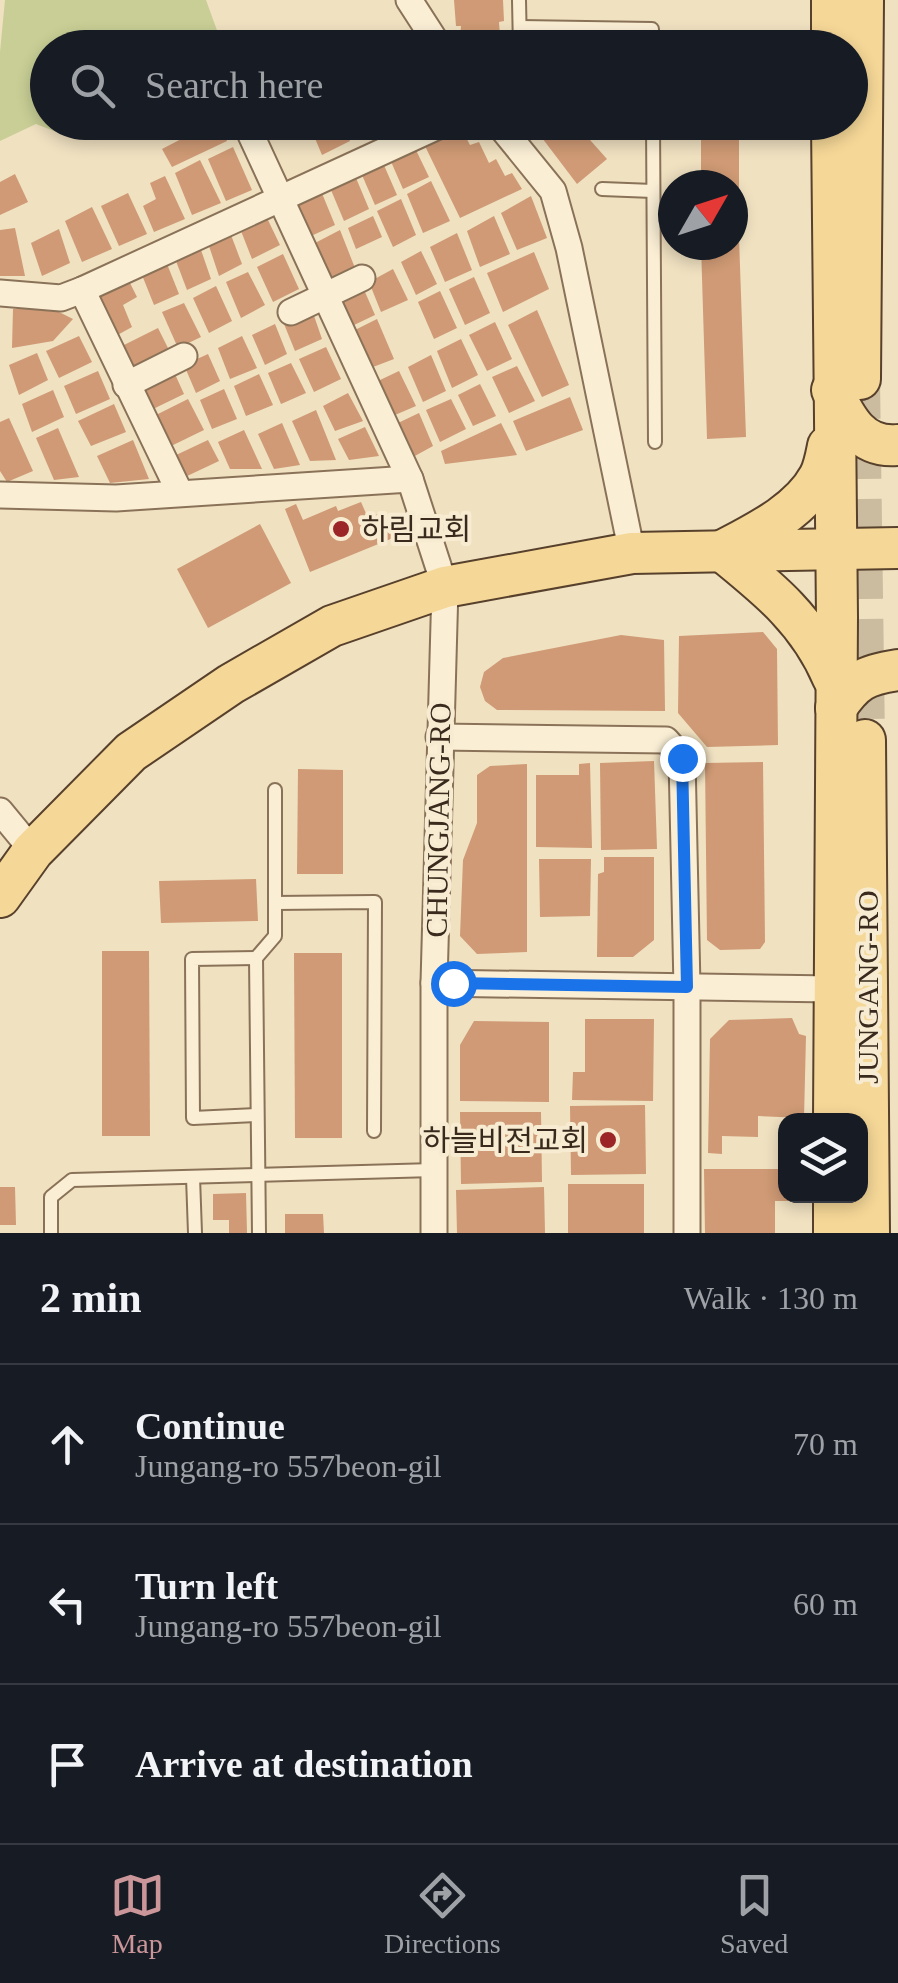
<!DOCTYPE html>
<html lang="en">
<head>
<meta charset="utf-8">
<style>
	body { margin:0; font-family:"Times New Roman","Noto Sans KR",serif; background:#20242c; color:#f1f3f6 }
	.controls { position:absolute; right:30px; bottom:30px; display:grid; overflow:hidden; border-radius:20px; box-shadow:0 5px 15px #0003 }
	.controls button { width:90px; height:90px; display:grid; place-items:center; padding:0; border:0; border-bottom:2px solid #363941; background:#171b24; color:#f1f3f6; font:50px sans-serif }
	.compass { position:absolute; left:658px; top:170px; width:90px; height:90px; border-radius:50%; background:#171b24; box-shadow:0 5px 15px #0003; rotate:51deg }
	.stop { position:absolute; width:30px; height:30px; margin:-22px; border:8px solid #1a73e8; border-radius:50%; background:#fff }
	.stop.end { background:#1a73e8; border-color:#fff; box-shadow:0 2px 10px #0008 }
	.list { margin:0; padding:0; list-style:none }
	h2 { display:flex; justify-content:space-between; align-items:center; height:130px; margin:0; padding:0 40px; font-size:42px }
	h2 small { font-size:32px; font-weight:400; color:#9ea1a6 }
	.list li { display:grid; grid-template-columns:65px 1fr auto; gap:30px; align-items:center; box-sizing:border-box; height:160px; padding:0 40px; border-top:2px solid #363941 }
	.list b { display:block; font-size:38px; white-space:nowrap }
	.list p { margin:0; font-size:32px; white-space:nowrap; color:#9ea1a6 }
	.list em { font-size:32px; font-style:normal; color:#9ea1a6 }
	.icon { flex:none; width:55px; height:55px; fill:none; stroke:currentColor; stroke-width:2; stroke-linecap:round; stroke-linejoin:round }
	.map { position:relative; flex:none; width:898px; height:1233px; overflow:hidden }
	.search { position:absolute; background:#171b24; box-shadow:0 5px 15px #0003; left:30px; right:30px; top:30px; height:110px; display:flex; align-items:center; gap:25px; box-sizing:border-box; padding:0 35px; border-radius:55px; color:#9ea1a6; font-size:38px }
	.sheet { height:610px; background:#171b24 }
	nav { display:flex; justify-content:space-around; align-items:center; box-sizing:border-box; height:140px; border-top:2px solid #363941; background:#171b24; font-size:28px; color:#9ea1a6 }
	nav a { display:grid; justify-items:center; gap:5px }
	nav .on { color:#ca9699 }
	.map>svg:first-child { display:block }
</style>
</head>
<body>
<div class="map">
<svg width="898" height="1233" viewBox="0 0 898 1233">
	<rect width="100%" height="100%" fill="#f0e1c1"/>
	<polygon fill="#c8ce95" points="5,0 206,0 223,47 48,48 48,122 93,123 67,136 36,124 0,141 0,52"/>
	<g fill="#cf9a75">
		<polygon points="454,0 503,0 504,21 499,22 500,36 460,37 461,26 456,26"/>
		<polygon points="214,122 219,122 227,141 172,167 162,149"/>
		<polygon points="312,122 342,122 350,141 322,155 309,124"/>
		<polygon points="530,122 574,122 607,159 577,184"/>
		<polygon points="701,122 739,122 739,201 733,201 733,185 701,185"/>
		<polygon points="461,128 470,145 479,142 489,163 496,159 505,176 512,173 522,189 460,218 425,146"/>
		<polygon points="414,146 429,177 403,189 389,157"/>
		<polygon points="233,147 252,190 226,201 208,159"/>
		<polygon points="200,160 221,203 192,215 175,173"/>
		<polygon points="383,163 397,195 375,205 362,175"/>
		<polygon points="15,174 28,202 0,215 0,182"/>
		<polygon points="165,176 185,219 154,232 143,206 156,199 150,183"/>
		<polygon points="356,178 369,209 344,221 331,190"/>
		<polygon points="431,181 450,221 423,233 407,194"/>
		<polygon points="321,191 335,225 311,236 296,203"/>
		<polygon points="128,193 147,234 119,246 101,206"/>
		<polygon points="531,196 547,238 517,250 501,213"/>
		<polygon points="401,199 416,235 393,247 377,211"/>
		<polygon points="92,207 112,249 82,262 65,221"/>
		<polygon points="373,216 382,237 356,249 348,228"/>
		<polygon points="494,216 510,254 480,267 467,231"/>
		<polygon points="267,218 280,245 252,259 241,231"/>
		<polygon points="15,228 25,276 0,276 0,230"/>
		<polygon points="59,229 70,263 42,276 31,243"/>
		<polygon points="340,230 355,268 330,279 315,243"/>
		<polygon points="457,233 472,270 445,282 430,247"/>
		<polygon points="231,235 242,264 219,276 209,246"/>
		<polygon points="733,238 739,238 746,437 707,439 701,245 733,245"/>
		<polygon points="201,250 211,279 187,290 176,261"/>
		<polygon points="421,251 437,284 416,295 401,262"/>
		<polygon points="534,252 549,289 503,312 487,273"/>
		<polygon points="283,254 299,289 273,302 257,267"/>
		<polygon points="167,264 179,294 154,305 142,275"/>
		<polygon points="393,269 408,300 381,312 369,282"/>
		<polygon points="248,272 265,305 241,318 226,282"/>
		<polygon points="474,277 490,313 465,325 449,289"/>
		<polygon points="128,279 137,297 123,305 132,327 112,338 96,301 100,291"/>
		<polygon points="362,285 375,315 354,325 340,297"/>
		<polygon points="216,286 232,321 209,333 193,298"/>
		<polygon points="440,291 457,328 434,339 418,302"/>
		<polygon points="184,303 201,337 178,348 162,312"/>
		<polygon points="13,309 53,309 73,319 53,341 12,348"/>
		<polygon points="312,310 322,339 295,351 284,324"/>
		<polygon points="537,310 569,385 542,397 508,325"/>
		<polygon points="377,319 394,359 373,367 355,330"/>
		<polygon points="495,322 512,359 487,371 469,335"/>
		<polygon points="275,324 287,354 265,365 252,335"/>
		<polygon points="158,328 171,354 131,372 120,347"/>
		<polygon points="79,336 92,362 59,378 46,351"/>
		<polygon points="242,336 257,368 230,379 218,348"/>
		<polygon points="461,339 478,375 452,388 437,351"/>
		<polygon points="326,347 341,379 314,392 299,359"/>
		<polygon points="37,353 48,380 19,395 9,365"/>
		<polygon points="208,354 220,381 196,393 184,365"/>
		<polygon points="431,355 446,391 423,402 408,367"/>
		<polygon points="291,363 306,393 281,404 268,373"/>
		<polygon points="517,366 535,401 509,413 492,377"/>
		<polygon points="98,371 110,399 76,414 64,386"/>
		<polygon points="399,371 416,406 395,415 378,381"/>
		<polygon points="174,372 184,394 151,410 139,389"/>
		<polygon points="259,374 273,405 246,416 234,386"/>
		<polygon points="480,384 496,416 473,426 458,395"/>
		<polygon points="224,389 237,419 212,429 200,400"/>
		<polygon points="53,390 64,417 32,432 22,404"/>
		<polygon points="348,393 363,421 335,431 323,406"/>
		<polygon points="570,397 583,430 526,451 513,421"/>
		<polygon points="188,399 204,430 169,447 154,416"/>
		<polygon points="451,399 466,429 440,442 426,410"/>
		<polygon points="114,404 126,432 91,446 78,421"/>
		<polygon points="316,410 336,460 310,461 292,421"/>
		<polygon points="419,413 433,446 413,457 398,423"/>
		<polygon points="9,418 33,471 7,482 0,471 0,422"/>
		<polygon points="282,423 300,465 274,469 258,434"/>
		<polygon points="501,423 517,455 445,464 441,451"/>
		<polygon points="365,427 379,456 349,460 338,439"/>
		<polygon points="58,428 79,477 54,480 36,438"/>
		<polygon points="244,430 262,469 230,469 218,442"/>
		<polygon points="133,440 149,479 110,483 97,456"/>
		<polygon points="208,440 219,461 185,477 174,456"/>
		<polygon points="361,502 368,518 383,512 393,538 310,572 285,509 296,504 303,520 336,506 338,511"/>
		<polygon points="260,524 291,583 208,628 177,569"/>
		<polygon points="763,632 777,649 778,745 707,747 678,713 679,636"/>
		<polygon points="621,635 664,640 665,711 497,710 485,701 480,687 484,672 503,658"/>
		<polygon points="654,761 657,849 601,850 600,763"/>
		<polygon points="763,762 765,942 760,949 720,950 707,940 705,763"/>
		<polygon points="590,763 592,848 536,847 536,775 579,775 579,764"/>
		<polygon points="527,764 527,952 477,954 460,936 463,860 477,823 477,775 490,766"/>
		<polygon points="298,769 343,770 343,874 297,874"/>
		<polygon points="604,857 654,857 654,940 633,957 597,957 598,874 604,872"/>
		<polygon points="539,859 591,859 590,916 540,917"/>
		<polygon points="256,879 258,921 161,923 159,881"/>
		<polygon points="102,951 149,951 150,1136 102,1136"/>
		<polygon points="294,953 342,953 342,1138 295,1138"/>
		<polygon points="792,1018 799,1034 806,1036 804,1118 758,1116 758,1137 722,1136 722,1154 708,1153 710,1039 729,1020"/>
		<polygon points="585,1019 654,1019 653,1101 572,1100 573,1072 585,1072"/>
		<polygon points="474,1021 549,1022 549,1102 460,1101 460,1045"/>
		<polygon points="645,1105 646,1174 571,1175 570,1106"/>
		<polygon points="460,1112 541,1112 542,1182 461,1184"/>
		<polygon points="704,1169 786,1169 789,1201 775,1201 775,1233 705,1233"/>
		<rect x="568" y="1184" width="76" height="49"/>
		<polygon points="0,1187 15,1187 16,1225 0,1225"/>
		<polygon points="544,1187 545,1233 457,1233 456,1190"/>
		<polygon points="246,1193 247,1233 229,1233 229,1220 213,1220 213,1194"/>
		<polygon points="285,1214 323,1214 324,1233 285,1233"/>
	</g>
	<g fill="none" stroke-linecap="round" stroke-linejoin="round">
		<polyline stroke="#cbbca0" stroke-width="40" stroke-dasharray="40 20" stroke-linecap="butt" points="860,379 865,740"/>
		<defs>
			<g id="lane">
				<polyline points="519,0 520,48"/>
				<polyline points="520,27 652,29 652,48"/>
				<polyline points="653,122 655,442"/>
				<polyline points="602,189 653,191"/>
				<polyline points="275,903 375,902 374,1131"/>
				<polyline points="256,958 192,959 193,1118 257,1115"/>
				<polyline points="193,1177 195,1233"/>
				<polyline points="51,1233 51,1197 72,1180 434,1170"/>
				<polyline points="259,1233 256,958 275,936 275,790"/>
			</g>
			<g id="street">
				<polyline points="409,0 440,48"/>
				<polyline points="245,122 410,479 445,587 434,983 434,1233"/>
				<polyline points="497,122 553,191 569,248 632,553"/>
				<polyline points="82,290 180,493"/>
				<polyline points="0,293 61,298 82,290 447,122"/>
				<polyline points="291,312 362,278"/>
				<polyline points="126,385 184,356"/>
				<polyline points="0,495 116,498 410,479"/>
				<polyline points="439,737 666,740 682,758 687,987 687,1233"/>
				<polyline points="0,811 33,851"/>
				<polyline points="434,983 834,989"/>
			</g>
			<g id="primary">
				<polyline points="832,0 832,48"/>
				<polyline points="832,122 837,617 834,1120"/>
				<polyline points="860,379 863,0"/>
				<path d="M832,390C846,419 861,449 898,445"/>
				<path d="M828,446C826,456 824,468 819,477C800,512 756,533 722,551C769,589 809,621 833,678"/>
				<path d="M836,708C855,680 865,675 898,670"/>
				<polyline points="865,740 869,1233"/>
				<polyline points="0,897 33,851 131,752 231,684 332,626 445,587 632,553 898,548"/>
				<polyline points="834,1233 834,1196"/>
			</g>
		</defs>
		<use href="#lane" stroke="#8a7258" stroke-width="16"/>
		<use href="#street" stroke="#8a7258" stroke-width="29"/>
		<use href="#primary" stroke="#57402c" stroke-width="44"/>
		<use href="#lane" stroke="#faefd5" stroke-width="12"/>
		<use href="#street" stroke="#faefd5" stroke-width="25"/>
		<use href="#primary" stroke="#f5d797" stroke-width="40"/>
	</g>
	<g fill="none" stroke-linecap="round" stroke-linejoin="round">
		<polyline stroke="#1a73e8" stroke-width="12" points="453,983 687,987 682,758"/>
	</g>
	<g fill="#9b2527" stroke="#f7ecd1" stroke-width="4">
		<circle cx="341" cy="529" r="10"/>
		<circle cx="608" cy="1140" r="10"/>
	</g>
	<g text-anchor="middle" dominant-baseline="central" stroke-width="8" stroke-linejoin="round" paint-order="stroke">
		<g font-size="30" fill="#392a1d" stroke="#f7ecd1" text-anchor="start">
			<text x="361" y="529">하림교회</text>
			<text x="588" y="1140" text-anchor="end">하늘비전교회</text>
		</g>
		<g font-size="30" fill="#392a1d" stroke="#f7ecd1">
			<text transform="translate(438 820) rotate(-89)">CHUNGJANG-RO</text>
			<text transform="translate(867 987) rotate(-90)">JUNGANG-RO</text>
		</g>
	</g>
</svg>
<div class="controls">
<button><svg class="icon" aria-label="layers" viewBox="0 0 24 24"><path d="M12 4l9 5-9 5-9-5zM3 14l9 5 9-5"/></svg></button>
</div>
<svg class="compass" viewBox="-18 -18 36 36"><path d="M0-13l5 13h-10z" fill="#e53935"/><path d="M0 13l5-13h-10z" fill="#9ea1a6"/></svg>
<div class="stop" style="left:453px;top:983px"></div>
<div class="stop end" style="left:682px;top:758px"></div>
<div class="search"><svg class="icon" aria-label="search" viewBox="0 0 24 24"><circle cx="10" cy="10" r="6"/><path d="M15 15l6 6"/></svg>Search here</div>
</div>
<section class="sheet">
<h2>2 min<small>Walk · 130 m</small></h2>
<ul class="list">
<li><svg class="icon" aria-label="ahead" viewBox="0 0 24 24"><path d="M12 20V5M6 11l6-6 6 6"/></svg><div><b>Continue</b><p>Jungang-ro 557beon-gil</p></div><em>70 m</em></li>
<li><svg class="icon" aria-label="left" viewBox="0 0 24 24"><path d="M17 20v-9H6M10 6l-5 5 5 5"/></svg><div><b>Turn left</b><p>Jungang-ro 557beon-gil</p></div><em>60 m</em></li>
<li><svg class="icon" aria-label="arrive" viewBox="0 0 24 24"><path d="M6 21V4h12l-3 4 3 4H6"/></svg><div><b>Arrive at destination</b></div></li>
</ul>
</section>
<nav>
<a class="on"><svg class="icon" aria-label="map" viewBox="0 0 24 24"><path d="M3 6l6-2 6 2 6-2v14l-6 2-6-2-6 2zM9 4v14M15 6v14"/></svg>Map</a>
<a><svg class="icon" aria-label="directions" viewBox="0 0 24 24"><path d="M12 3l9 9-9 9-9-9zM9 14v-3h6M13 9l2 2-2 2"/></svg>Directions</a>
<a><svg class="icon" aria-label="saved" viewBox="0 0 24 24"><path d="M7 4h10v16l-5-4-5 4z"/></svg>Saved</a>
</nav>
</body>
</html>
